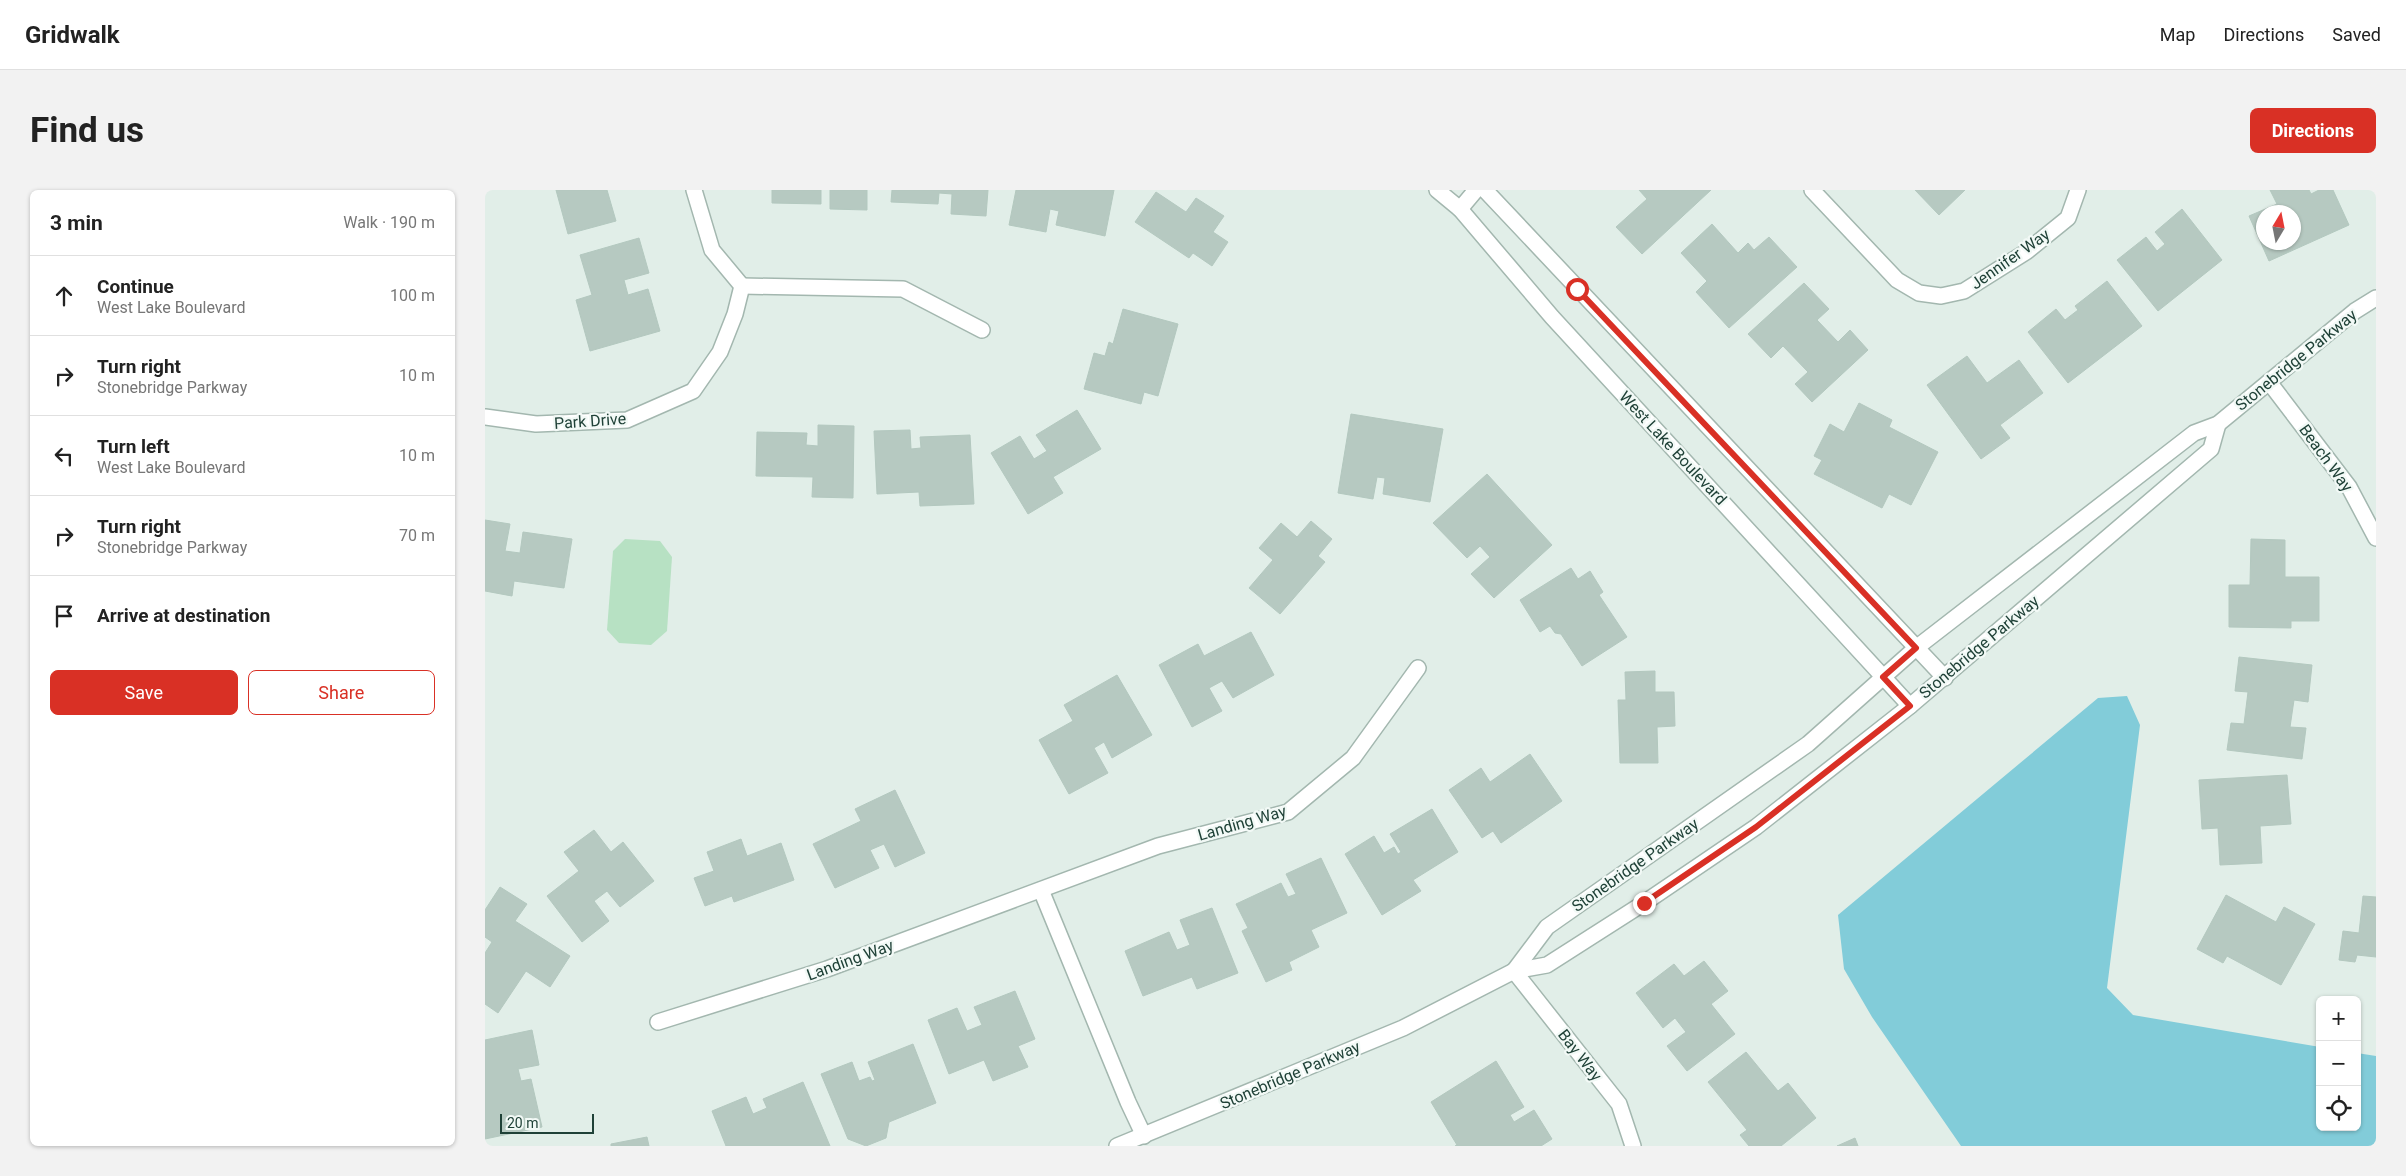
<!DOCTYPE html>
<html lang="en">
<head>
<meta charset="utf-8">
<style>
	body { margin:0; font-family:Roboto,sans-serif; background:#f2f2f2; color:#222 }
	.controls { position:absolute; right:15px; bottom:15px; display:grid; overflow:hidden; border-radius:8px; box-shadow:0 1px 4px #0004 }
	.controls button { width:45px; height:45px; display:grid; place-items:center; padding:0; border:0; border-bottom:1px solid #e0e0e0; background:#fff; color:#222; font:25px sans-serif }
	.compass { position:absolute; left:1771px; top:15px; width:45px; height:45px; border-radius:50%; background:#fff; box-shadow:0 1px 4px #0004; rotate:10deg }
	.scale { position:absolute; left:15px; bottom:12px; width:94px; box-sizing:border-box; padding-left:5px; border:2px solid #1f4137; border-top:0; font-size:14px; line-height:18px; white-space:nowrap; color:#1f4137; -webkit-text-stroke:4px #f2f9f6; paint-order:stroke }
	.stop { position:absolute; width:15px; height:15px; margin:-11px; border:4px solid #d93025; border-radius:50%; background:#fff }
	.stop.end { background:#d93025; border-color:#fff; box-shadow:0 1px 5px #0008 }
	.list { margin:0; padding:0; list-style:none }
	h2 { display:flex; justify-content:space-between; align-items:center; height:65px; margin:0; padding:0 20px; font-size:21px }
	h2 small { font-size:16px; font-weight:400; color:#767676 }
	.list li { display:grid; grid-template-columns:32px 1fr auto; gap:15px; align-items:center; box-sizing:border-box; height:80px; padding:0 20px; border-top:1px solid #e0e0e0 }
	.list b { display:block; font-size:19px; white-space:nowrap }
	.list p { margin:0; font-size:16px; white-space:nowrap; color:#767676 }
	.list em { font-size:16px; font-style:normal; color:#767676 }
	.actions { display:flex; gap:10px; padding:15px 20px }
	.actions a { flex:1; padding:11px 0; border:1px solid #d93025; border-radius:8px; text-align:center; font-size:18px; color:#d93025 }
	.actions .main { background:#d93025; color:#fff }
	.icon { flex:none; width:28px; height:28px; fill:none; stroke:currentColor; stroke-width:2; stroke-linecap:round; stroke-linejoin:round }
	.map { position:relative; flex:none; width:1891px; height:956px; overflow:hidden; border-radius:8px }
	header { display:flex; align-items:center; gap:30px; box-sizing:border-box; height:70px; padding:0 25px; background:#fff; border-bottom:1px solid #e0e0e0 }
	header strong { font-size:24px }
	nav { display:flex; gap:28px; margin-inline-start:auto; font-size:18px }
	.intro { display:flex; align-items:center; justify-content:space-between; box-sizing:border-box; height:120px; padding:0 30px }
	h1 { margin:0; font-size:35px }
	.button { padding:12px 22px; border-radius:8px; background:#d93025; color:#fff; font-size:18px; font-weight:700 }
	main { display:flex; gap:30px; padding:0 30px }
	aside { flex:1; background:#fff; border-radius:8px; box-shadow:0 1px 4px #0004 }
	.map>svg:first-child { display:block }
</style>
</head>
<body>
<header>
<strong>Gridwalk</strong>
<nav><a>Map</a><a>Directions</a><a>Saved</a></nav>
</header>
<div class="intro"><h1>Find us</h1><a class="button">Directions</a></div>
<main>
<aside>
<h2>3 min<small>Walk · 190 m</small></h2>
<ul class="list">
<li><svg class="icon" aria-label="ahead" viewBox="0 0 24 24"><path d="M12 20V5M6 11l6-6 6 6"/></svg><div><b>Continue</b><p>West Lake Boulevard</p></div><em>100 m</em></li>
<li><svg class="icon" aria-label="right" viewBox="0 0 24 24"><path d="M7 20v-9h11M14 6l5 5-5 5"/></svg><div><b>Turn right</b><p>Stonebridge Parkway</p></div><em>10 m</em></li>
<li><svg class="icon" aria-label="left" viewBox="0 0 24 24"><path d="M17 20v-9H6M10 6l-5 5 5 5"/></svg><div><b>Turn left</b><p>West Lake Boulevard</p></div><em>10 m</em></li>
<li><svg class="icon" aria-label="right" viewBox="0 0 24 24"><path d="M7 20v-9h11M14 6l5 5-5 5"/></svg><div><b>Turn right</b><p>Stonebridge Parkway</p></div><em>70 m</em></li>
<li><svg class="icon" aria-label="arrive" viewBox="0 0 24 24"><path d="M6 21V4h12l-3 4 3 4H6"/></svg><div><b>Arrive at destination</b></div></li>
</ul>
<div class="actions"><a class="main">Save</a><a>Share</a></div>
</aside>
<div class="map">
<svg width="1891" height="956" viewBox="0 0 1891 956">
	<rect width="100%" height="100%" fill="#e1eee8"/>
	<polygon fill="#b7e1c3" points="140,349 175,351 187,367 182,441 166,455 134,453 122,440 128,361"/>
	<polygon fill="#82ccd9" points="1642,506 1655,535 1622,798 1648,825 1835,857 1835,937 1872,937 1872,863 1891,866 1891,956 1476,956 1387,827 1359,779 1353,725 1613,508"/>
	<g fill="#b6c9c1" stroke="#b3c8bf" fill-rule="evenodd">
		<polygon points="71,0 122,0 131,31 83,44"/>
		<polygon points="287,0 336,0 336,14 287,13"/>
		<polygon points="345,0 382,0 382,20 345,19"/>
		<polygon points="407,0 503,0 501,26 466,24 467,4 454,3 453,14 406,12"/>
		<polygon points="531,0 629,0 620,46 571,35 574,21 565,19 561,42 524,35"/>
		<polygon points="1154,0 1226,0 1157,64 1131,37 1162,9"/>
		<polygon points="1430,0 1480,0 1454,25"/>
		<path d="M1785,0H1824L1826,4L1834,0H1848L1864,35L1784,71L1764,26L1792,14ZM1778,22H1808V52H1778Z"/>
		<polygon points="671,2 701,22 711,8 739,26 728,42 743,52 727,76 708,63 704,68 650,32"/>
		<polygon points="1697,19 1737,70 1673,121 1632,70 1661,47 1672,61 1680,54 1670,42"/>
		<polygon points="1227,34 1253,63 1263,53 1269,60 1284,47 1312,77 1244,138 1211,102 1222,91 1196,63"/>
		<polygon points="154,48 164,83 139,90 143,105 163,99 175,141 105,161 91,110 107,105 95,65"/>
		<polygon points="1622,91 1657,136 1583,193 1543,142 1571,119 1580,130 1593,120 1590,116"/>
		<polygon points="1319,93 1344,119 1332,130 1353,152 1365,140 1383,160 1327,212 1310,194 1323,182 1298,156 1286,168 1263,144"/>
		<polygon points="638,119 693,134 673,206 659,202 656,214 599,199 609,163 620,166 624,152 628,154"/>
		<polygon points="1482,166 1502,193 1534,170 1558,203 1515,235 1525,248 1496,269 1442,195"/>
		<polygon points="1374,213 1407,230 1404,237 1453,262 1426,315 1404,304 1397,318 1329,284 1337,270 1329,266 1345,234 1359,242"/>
		<polygon points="592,220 616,259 568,287 578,303 543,324 506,263 535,246 549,269 562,261 551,245"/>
		<polygon points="866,224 958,239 945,312 898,304 900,288 892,287 888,309 853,303"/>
		<polygon points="333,235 369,236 368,308 327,307 328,287 271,286 272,242 322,243 321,255 333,256"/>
		<polygon points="425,240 426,259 436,258 435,247 485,245 489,314 435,316 434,302 392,304 389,241"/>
		<polygon points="1002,284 1067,355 1009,408 986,384 1005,367 995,356 982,368 948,333"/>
		<polygon points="0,330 25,334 20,361 35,363 38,342 87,349 79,398 29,391 27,406 0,401"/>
		<polygon points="826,331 847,349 833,366 840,372 795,424 764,398 788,370 774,358 796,333 812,347"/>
		<polygon points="1766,349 1800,350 1800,387 1834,387 1834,431 1806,431 1806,438 1744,437 1744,395 1765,395"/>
		<polygon points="1086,378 1093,389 1105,381 1118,402 1114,405 1142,447 1097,476 1076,444 1070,443 1065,436 1055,442 1035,410"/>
		<polygon points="766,442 789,485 748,508 737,491 724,498 737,521 707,537 674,475 713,454 719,466"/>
		<polygon points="1754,467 1827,475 1823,512 1809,510 1805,537 1821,538 1817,569 1742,560 1746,533 1759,534 1763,502 1750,501"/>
		<polygon points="1170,481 1170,502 1189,502 1190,536 1172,537 1173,573 1135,573 1133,510 1141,510 1140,482"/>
		<polygon points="632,485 667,545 627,568 619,552 609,558 623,583 584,604 554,550 588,531 579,515"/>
		<polygon points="1045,564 1077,611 1016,653 1008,641 997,648 964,600 996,578 1005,592"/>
		<polygon points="1802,585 1806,634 1775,636 1777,673 1735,675 1733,638 1717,639 1714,590"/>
		<polygon points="410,600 440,663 410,677 399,654 385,660 394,678 350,698 328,654 376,631 370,619"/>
		<polygon points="947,619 973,662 928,690 936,701 897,725 860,664 889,646 899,663 909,657 913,664 916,662 905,644"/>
		<polygon points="109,640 126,662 138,652 169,691 135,717 122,701 109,711 124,731 97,752 62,706 94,681 79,662"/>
		<polygon points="256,649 262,666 296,653 309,690 249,712 247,706 220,716 209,688 229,681 222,662"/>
		<polygon points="836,668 862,723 826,740 834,757 804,772 807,780 781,792 757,741 763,738 751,714 796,693 803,707 811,704 801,684"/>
		<polygon points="15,697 42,714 30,731 85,766 65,797 41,781 13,823 0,814 0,763 7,752 0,747 0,720"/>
		<polygon points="1741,705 1791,732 1799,717 1830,734 1796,795 1742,766 1738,773 1712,759"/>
		<polygon points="1878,706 1891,707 1891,767 1872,765 1870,772 1854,770 1858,741 1874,743"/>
		<polygon points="727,718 753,783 712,799 707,787 658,806 640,761 684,742 692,760 705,755 695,730"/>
		<polygon points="1219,771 1243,801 1226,814 1250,844 1202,881 1182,856 1201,842 1190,828 1178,838 1151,803 1189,774 1199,786"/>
		<polygon points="530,801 550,849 533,856 543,877 508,891 499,870 464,884 443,830 472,818 482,841 497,835 489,817"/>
		<polygon points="47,840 54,875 33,879 36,891 46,889 57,937 0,949 0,850"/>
		<polygon points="428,854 451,913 404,932 401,948 381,956 363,949 336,884 367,872 374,891 385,887 387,891 390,890 383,872"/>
		<polygon points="1261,862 1293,901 1303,893 1331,928 1296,956 1264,956 1255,945 1262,940 1223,892"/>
		<polygon points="1011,871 1039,917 1025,925 1029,932 1049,920 1067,949 1056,956 970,956 972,955 946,912"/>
		<polygon points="318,892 345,956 241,956 227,921 261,907 268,924 282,918 278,909"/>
		<polygon points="162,947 164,956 126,956 126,954"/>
		<polygon points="1370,948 1373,956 1352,956"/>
	</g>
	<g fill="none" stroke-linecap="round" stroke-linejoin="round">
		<defs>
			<g id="street">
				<polyline points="952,0 975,19 1067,127 1425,516"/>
				<polyline points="1000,0 1460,488"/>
				<polyline points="1327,0 1412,90 1434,103 1456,106 1479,101 1541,62 1583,28 1593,0"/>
				<polyline points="975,19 991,0"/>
				<polyline points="257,96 418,99 497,140"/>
				<polyline points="1784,192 1864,297 1891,348"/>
				<polyline points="0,227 51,234 142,230 208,201 235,162 250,124 257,96 227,60 209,0"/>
				<polyline points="556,700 643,912 659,946"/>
				<polyline points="1029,781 1062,737 1323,554 1431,458 1709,243 1733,234 1870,121 1891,108"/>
				<polyline points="1029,781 1134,914 1148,956"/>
				<polyline points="173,832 342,779 673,656 803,622 868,568 933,478"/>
				<polyline points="632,956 918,838 1029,781 1062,775 1159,713 1271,637 1425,516 1726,259 1733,234"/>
			</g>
		</defs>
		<use href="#street" stroke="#a3b7af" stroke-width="18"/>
		<use href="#street" stroke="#fff" stroke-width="15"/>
	</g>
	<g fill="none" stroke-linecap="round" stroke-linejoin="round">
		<polyline stroke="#d93025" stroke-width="6" points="1092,99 1431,458 1398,487 1425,516 1271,637 1159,713"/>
	</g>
	<g text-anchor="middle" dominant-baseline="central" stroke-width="4.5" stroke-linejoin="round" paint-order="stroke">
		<g font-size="16" fill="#1f4137" stroke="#f2f9f6">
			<text transform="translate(1525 69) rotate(-35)">Jennifer Way</text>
			<text transform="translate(1811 170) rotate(-39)">Stonebridge Parkway</text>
			<text transform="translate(105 231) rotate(-4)">Park Drive</text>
			<text transform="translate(1188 258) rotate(47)">West Lake Boulevard</text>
			<text transform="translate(1841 268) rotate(54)">Beach Way</text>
			<text transform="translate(1494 457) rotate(-40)">Stonebridge Parkway</text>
			<text transform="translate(757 633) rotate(-16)">Landing Way</text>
			<text transform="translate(1150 675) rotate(-35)">Stonebridge Parkway</text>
			<text transform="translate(365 770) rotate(-20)">Landing Way</text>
			<text transform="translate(1095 865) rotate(52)">Bay Way</text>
			<text transform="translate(805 885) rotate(-23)">Stonebridge Parkway</text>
		</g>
	</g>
</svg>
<div class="controls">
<button>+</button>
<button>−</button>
<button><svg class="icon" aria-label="locate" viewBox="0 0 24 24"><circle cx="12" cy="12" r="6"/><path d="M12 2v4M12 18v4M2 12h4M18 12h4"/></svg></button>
</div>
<svg class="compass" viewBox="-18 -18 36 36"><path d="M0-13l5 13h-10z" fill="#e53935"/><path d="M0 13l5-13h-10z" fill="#767676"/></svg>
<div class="scale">20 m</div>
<div class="stop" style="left:1092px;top:99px"></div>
<div class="stop end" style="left:1159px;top:713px"></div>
</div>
</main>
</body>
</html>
